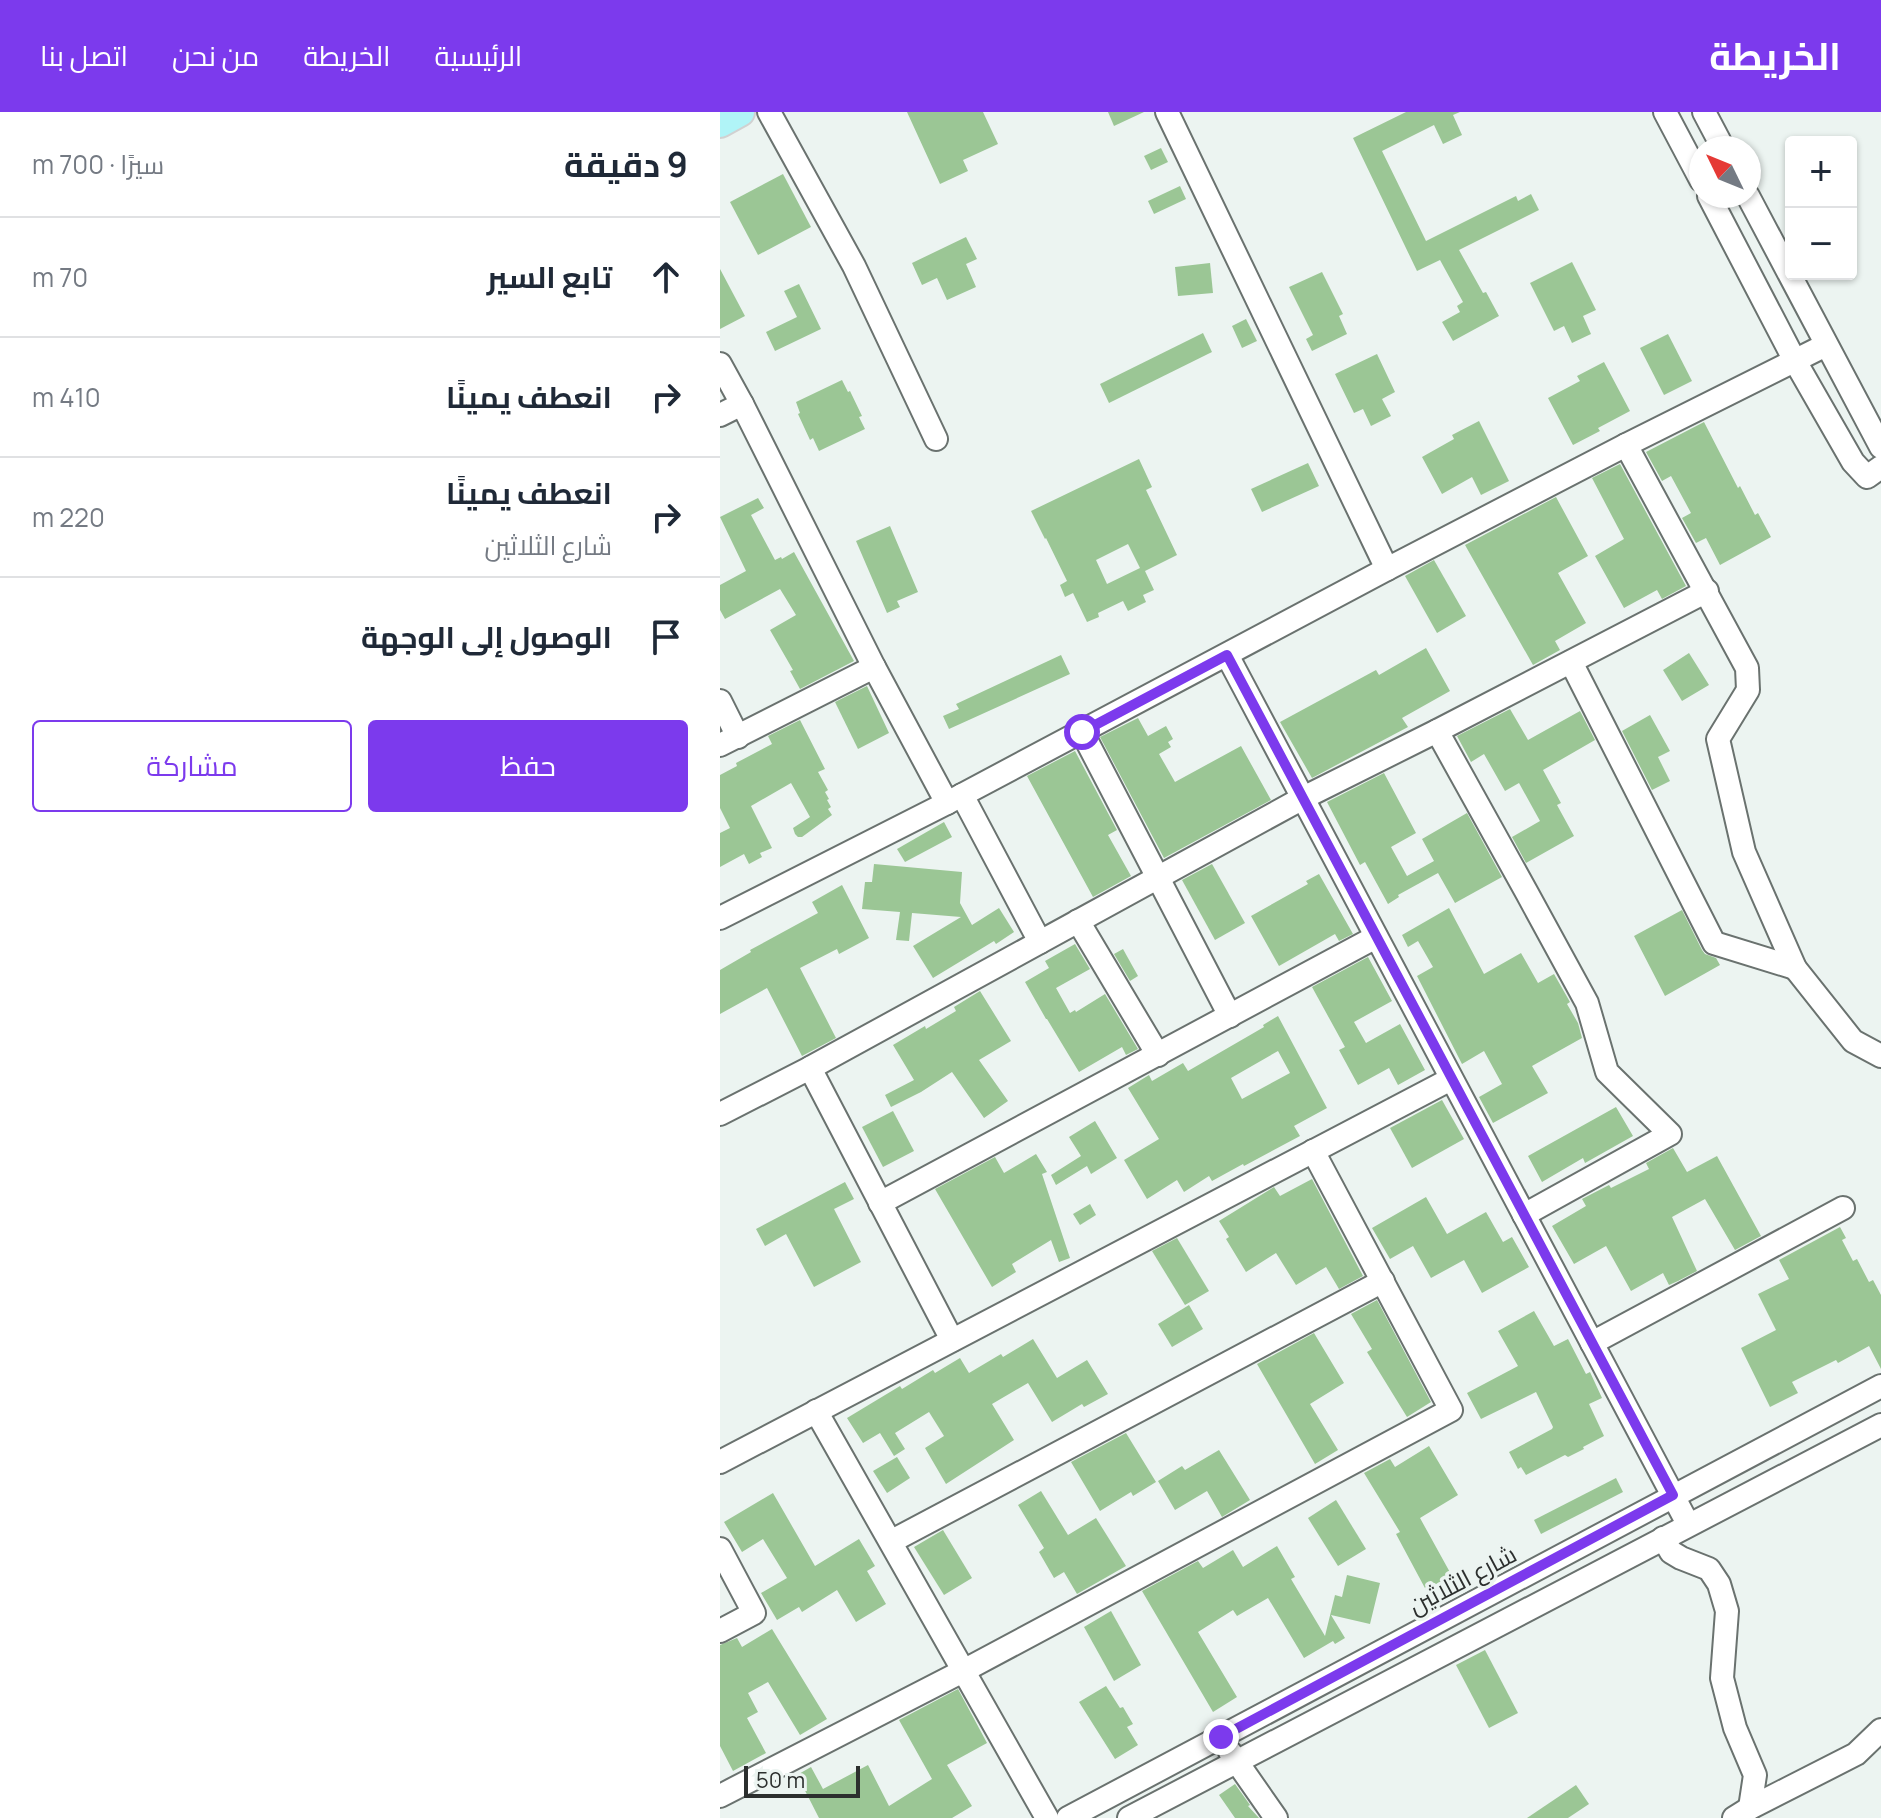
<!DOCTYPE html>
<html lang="ar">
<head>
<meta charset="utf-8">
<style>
	body { margin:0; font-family:Manrope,Cairo,sans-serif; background:#f2f2f3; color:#1f2937; direction:rtl }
	.controls { position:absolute; right:24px; top:24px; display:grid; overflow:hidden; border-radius:8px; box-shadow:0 2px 6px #0004 }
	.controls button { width:72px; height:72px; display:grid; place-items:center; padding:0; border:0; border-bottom:2px solid #e0e1e3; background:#fff; color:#1f2937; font:40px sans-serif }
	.compass { position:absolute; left:969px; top:24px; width:72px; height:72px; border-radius:50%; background:#fff; box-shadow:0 2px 6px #0004; rotate:313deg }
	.scale { position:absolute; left:24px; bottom:20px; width:116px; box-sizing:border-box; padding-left:8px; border:4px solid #2c2f2e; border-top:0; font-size:22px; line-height:28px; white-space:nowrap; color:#2c2f2e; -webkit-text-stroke:6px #ecf4f1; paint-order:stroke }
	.stop { position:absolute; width:24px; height:24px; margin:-18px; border:6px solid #7c3aed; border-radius:50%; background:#fff }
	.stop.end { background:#7c3aed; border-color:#fff; box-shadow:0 2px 8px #0008 }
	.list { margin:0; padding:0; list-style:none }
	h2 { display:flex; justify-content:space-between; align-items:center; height:104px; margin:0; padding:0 32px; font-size:34px }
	h2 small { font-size:26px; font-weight:400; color:#747a83 }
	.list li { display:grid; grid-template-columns:52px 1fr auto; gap:24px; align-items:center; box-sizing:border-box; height:120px; padding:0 32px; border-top:2px solid #e0e1e3 }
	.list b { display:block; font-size:30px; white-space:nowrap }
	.list p { margin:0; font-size:26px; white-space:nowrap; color:#747a83 }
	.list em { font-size:26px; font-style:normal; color:#747a83 }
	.actions { display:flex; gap:16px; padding:24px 32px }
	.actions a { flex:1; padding:18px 0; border:2px solid #7c3aed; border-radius:8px; text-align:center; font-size:28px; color:#7c3aed }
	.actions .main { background:#7c3aed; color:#fff }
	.icon { flex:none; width:44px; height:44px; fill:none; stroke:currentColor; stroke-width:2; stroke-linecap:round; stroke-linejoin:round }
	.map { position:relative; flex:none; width:1161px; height:1706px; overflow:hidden; direction:ltr }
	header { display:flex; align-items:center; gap:48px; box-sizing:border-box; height:112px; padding:0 40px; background:#7c3aed; color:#fff }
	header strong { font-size:38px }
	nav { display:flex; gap:44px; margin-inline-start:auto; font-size:28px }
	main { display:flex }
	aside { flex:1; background:#fff }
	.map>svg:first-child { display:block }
</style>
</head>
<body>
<header>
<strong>الخريطة</strong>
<nav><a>الرئيسية</a><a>الخريطة</a><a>من نحن</a><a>اتصل بنا</a></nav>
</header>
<main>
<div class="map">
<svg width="1161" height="1706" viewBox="0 0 1161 1706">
	<rect width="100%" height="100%" fill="#ecf4f1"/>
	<g fill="#9bc695" fill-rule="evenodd">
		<polygon points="187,0 263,0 278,32 243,48 248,59 220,72"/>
		<polygon points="388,0 424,0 394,14"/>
		<polygon points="686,0 740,0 733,3 742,23 723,32 714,13 662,39 706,129 796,84 798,89 811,82 819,98 739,138 763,181 766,180 779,204 733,229 722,210 740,200 737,194 743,190 720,148 697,159 633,26"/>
		<polygon points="441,36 448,50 431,58 424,44"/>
		<polygon points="63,62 91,115 38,143 10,90"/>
		<polygon points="460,74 466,87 434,102 428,89"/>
		<polygon points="246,125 257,147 246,152 256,175 227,188 217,166 202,173 192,151"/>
		<polygon points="852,150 876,198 863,204 871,222 852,231 844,214 834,219 810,171"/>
		<polygon points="490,151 493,181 458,184 455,155"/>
		<polygon points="0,157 25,204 0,217"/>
		<polygon points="602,160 623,202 619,204 627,222 592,239 586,227 593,223 569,175"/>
		<polygon points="79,172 101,217 55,239 46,220 77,205 64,179"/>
		<polygon points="526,207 537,229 522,236 512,214"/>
		<polygon points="483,221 492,240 389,291 380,272"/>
		<polygon points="948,222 972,269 944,283 920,236"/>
		<polygon points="657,242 675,280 662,287 671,304 651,314 643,297 634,301 615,262"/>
		<polygon points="884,250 910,299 878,316 880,319 853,333 828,286 860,269 857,264"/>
		<polygon points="122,268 128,280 130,279 142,304 139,305 145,317 99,339 93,326 90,328 78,302 80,301 76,290"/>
		<polygon points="759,309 789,369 761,383 752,365 722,382 702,345 734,327 732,323"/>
		<polygon points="984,310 1018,376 1020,374 1035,403 1038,401 1051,425 1000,453 986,426 976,431 962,406 971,401 951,364 942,369 926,340"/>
		<path d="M419,347L432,375L426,378L457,443L425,459L434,478L423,483L426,490L408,499L403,489L378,501L379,505L367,510L353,481L345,485L340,473L347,469L326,426L325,427L311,399ZM408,432L420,456L387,472L376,448Z"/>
		<polygon points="588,351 599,374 542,400 531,377"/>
		<polygon points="900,352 966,474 942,487 937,478 904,496 875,444 904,427 872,366"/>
		<polygon points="836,385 868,444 838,461 866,511 835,529 840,538 813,553 745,433"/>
		<polygon points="38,386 44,396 31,403 55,448 61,445 62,447 74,440 134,549 80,577 70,559 73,558 50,518 76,503 60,477 5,507 0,498 0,473 26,459 0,405"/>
		<polygon points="170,414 198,480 177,489 180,495 167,501 136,429"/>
		<polygon points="714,448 746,504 717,521 685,464"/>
		<polygon points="706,536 730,579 682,606 688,615 592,666 560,610 656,558 659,563"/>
		<polygon points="969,541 989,573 962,589 943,558"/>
		<polygon points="341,543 350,562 229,617 223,604 239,597 236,592"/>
		<polygon points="147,574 169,621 138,637 115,590"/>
		<polygon points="790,597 808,628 860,599 875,628 823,658 841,691 837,693 854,724 806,751 792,725 820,709 799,671 785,679 764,642 751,650 737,624"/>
		<polygon points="930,603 950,639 938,645 950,669 932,678 902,619"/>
		<polygon points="418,606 428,624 446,614 453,627 448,630 451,635 439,642 455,670 521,634 551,688 444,746 380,625"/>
		<polygon points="80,608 105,657 98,660 108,678 105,680 109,687 107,688 111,695 108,697 112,703 82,725 78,725 75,722 73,716 90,705 71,671 31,694 52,736 40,741 42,745 29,752 24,742 0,755 0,721 10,716 0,696 0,663 17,654 16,651 52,632 48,624"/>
		<polygon points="355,639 397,718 388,723 411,764 373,785 307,664"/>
		<polygon points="664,661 696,721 671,735 687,764 714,749 702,727 747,701 782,765 735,791 718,761 678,783 679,785 668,792 645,750 640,753 607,690"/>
		<polygon points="224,710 232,725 185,750 177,737"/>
		<polygon points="154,752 242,760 240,791 252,813 279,796 294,820 276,832 274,829 213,866 193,834 241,805 192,801 189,829 176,828 180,800 142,797 145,770 152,770"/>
		<polygon points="492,752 525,811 495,828 462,768"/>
		<polygon points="599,762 633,822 619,829 615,822 559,854 531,804 588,772 586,769"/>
		<polygon points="122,773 149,826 119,842 117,837 80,856 116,926 82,944 47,876 0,902 0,858 31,840 30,838 98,801 92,790"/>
		<polygon points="729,796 764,862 801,841 818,871 834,862 850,890 847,892 858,911 862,926 812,954 828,981 773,1011 759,985 782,972 764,939 742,952 697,864 713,855 698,829 688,835 682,823"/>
		<polygon points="962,798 982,838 985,842 996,846 1000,853 945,884 914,824"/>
		<polygon points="355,832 370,857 336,876 350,901 355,898 356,900 385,882 418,937 406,943 402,935 359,960 327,907 326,907 305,870 329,856 325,849"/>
		<polygon points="403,837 418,864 410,869 394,842"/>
		<polygon points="648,845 672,889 634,910 646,931 680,912 705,958 678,973 669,956 638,973 619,938 625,935 592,875"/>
		<polygon points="260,879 291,929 259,948 288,989 264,1006 232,960 201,980 171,995 165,983 194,968 173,933 205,914 206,917 236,899 234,895"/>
		<path d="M558,904L607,996L574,1014L580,1024L524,1054L523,1052L492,1069L489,1064L464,1080L457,1068L427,1087L404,1048L439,1027L408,976L429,963L432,969L463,951L468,959L544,915L543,913ZM558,939L570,961L522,987L511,966Z"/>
		<polygon points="722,988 744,1027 692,1056 670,1016"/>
		<polygon points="896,995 913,1024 865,1051 863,1046 822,1070 808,1044"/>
		<polygon points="173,999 194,1039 163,1055 142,1015"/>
		<polygon points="375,1009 397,1046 371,1062 367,1054 336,1073 331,1063 361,1044 349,1025"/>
		<polygon points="953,1036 967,1060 997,1044 1041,1124 1015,1138 985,1087 952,1105 977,1159 958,1169 949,1173 943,1161 911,1179 886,1134 854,1152 832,1114 866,1094 862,1087 889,1073 891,1076 929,1057 926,1051"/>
		<polygon points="316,1042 327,1060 322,1062 350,1146 339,1150 331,1128 292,1152 296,1160 272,1175 215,1077 275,1045 284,1061"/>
		<polygon points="592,1067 643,1164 619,1177 606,1155 576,1173 556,1141 526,1160 506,1127 509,1125 499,1109 554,1075 560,1084"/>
		<polygon points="125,1070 134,1087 114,1097 141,1150 94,1175 66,1122 45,1134 36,1117"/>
		<polygon points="706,1085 727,1122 766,1100 783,1130 792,1125 809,1155 762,1181 744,1148 711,1166 693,1134 670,1147 652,1116"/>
		<polygon points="370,1092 376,1103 360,1113 353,1102"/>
		<polygon points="1120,1115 1126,1126 1122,1128 1133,1149 1137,1147 1149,1170 1153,1168 1161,1183 1161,1257 1149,1234 1118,1251 1116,1248 1072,1270 1078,1281 1050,1295 1021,1236 1056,1218 1038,1182 1069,1167 1059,1148"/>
		<polygon points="457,1126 489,1179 465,1193 432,1139"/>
		<polygon points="657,1188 711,1290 687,1305 647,1240 652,1237 631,1202"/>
		<polygon points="469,1193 483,1217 452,1235 438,1212"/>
		<polygon points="814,1199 834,1234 848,1227 866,1262 870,1260 882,1286 869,1292 884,1324 863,1335 864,1337 848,1345 845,1343 806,1363 801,1355 798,1357 789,1340 832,1317 833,1315 816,1280 761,1307 747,1281 798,1254 778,1219"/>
		<polygon points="594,1221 624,1271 590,1292 618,1338 595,1352 537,1252"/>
		<polygon points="313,1227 337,1266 367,1248 388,1282 364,1295 362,1292 332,1310 308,1271 272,1292 294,1328 226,1372 205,1336 224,1324 209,1300 175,1321 185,1337 174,1344 160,1321 143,1331 127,1306 180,1274 182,1277 213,1258 215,1261 240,1246 249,1261 281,1242 283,1245"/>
		<polygon points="406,1321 436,1370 413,1384 411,1380 380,1399 351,1350"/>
		<polygon points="709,1334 738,1383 700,1406 732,1464 706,1478 676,1422 680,1420 644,1361 670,1347 675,1355"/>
		<polygon points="499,1338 530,1388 502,1405 487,1379 455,1398 438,1369 462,1354 465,1358"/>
		<polygon points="177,1345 190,1366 167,1381 153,1359"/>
		<polygon points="896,1366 903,1380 821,1422 814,1408"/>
		<polygon points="321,1379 348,1423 376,1406 406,1454 357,1482 344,1460 334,1466 319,1440 324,1436 298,1393"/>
		<polygon points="53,1381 95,1454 139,1427 155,1454 147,1459 166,1492 136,1510 117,1478 82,1500 79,1495 57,1508 41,1481 67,1466 43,1427 22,1440 4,1410"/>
		<polygon points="616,1388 646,1437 618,1454 588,1406"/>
		<polygon points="223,1418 252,1466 224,1483 194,1435"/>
		<polygon points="557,1434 575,1465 571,1467 605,1524 615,1483 622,1485 627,1463 660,1471 650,1512 611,1503 625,1526 615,1532 613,1529 584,1546 548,1486 517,1504 513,1498 478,1520 517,1585 493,1600 422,1479 478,1449 483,1456 513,1438 523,1455"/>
		<polygon points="391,1499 421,1553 394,1569 364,1515"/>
		<polygon points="52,1517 107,1607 80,1623 48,1570 28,1581 38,1600 27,1606 46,1641 13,1659 0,1634 0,1533 17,1526 22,1535"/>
		<polygon points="765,1538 798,1601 769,1616 736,1553"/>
		<polygon points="386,1574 400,1596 403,1595 413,1612 407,1615 418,1633 395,1647 359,1590"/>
		<polygon points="238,1577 267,1631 227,1653 252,1694 232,1706 99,1706 77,1663 91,1655 103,1677 148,1653 169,1694 212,1667 179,1608"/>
		<polygon points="515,1672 530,1693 528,1694 539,1706 515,1706 499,1683"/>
		<polygon points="856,1673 869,1692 848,1706 807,1706"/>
	</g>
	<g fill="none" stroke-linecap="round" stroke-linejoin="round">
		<defs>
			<g id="minor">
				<polyline points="49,0 134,154 216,327"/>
				<polyline points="447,0 667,457"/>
				<polyline points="945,0 981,68"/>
				<polyline points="984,0 1003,36"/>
				<polyline points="989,84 1075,249 1133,350 1147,365 1161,355"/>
				<polyline points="1028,84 1161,335"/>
				<polyline points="0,252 22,292 154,555 227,691"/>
				<polyline points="0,303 22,292"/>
				<polyline points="906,333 1027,556 1028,578 998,627 1024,740 1075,856 1133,929 1161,944"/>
				<polyline points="507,543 968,1412"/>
				<polyline points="851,550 994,831 1075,856"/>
				<polyline points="0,589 18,625"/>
				<polyline points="717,619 807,781 867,891 887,960 950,1022 804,1103"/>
				<polyline points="362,620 510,904"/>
				<polyline points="0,633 154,555"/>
				<polyline points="242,683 320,830"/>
				<polyline points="0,806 227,691 667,457 906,333 1106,233"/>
				<polyline points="358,809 438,943"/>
				<polyline points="90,956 232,1228"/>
				<polyline points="0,1002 90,956 583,686 717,619 987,479"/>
				<polyline points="160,1091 656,825"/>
				<polyline points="872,1231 1123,1096"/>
				<polyline points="96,1299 327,1706"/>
				<polyline points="0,1350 731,967"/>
				<polyline points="943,1426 951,1440 961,1446 989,1457 999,1472 1007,1499 1002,1566 1015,1616 1035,1663 1030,1696"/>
				<polyline points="172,1429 663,1169"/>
				<polyline points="0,1437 34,1501 0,1519"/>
				<polyline points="510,1640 556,1706"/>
				<polyline points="0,1684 245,1558 731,1298 593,1039"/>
				<polyline points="348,1706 1161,1274"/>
				<polyline points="409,1706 1161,1313"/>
				<polyline points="1014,1706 1030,1696 1136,1642 1161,1618"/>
			</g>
			<polyline id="major" points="0,11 20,0"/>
		</defs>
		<use href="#minor" stroke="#6a726f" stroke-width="26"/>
		<use href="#major" stroke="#d1d1d1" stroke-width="32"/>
		<use href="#minor" stroke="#fff" stroke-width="22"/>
		<use href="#major" stroke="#b0f4f7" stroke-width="28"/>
	</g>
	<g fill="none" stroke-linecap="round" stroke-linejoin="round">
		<polyline stroke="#7c3aed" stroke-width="10" points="362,620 507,543 953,1383 501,1625"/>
	</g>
	<g text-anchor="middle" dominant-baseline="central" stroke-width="7" stroke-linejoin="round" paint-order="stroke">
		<g font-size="24" fill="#2c2f2e" stroke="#ecf4f1">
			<text transform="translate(742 1467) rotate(-28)">شارع الثلاثين</text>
		</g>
	</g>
</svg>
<div class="controls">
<button>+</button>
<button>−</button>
</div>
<svg class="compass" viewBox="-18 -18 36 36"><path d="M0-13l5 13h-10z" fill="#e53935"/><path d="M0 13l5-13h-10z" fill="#747a83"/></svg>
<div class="scale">50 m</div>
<div class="stop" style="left:362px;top:620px"></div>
<div class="stop end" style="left:501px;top:1625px"></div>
</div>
<aside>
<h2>9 دقيقة<small>سيرًا · 700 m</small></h2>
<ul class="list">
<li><svg class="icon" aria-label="ahead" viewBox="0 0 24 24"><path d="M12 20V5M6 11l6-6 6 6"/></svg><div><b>تابع السير</b></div><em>70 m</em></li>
<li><svg class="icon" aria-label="right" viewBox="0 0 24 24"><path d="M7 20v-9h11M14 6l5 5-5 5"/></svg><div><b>انعطف يمينًا</b></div><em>410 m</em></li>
<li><svg class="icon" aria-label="right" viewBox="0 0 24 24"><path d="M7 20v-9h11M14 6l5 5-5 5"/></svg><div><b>انعطف يمينًا</b><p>شارع الثلاثين</p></div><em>220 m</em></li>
<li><svg class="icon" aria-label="arrive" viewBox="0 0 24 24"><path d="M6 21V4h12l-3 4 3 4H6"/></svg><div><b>الوصول إلى الوجهة</b></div></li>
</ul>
<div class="actions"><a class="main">حفظ</a><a>مشاركة</a></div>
</aside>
</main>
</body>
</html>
